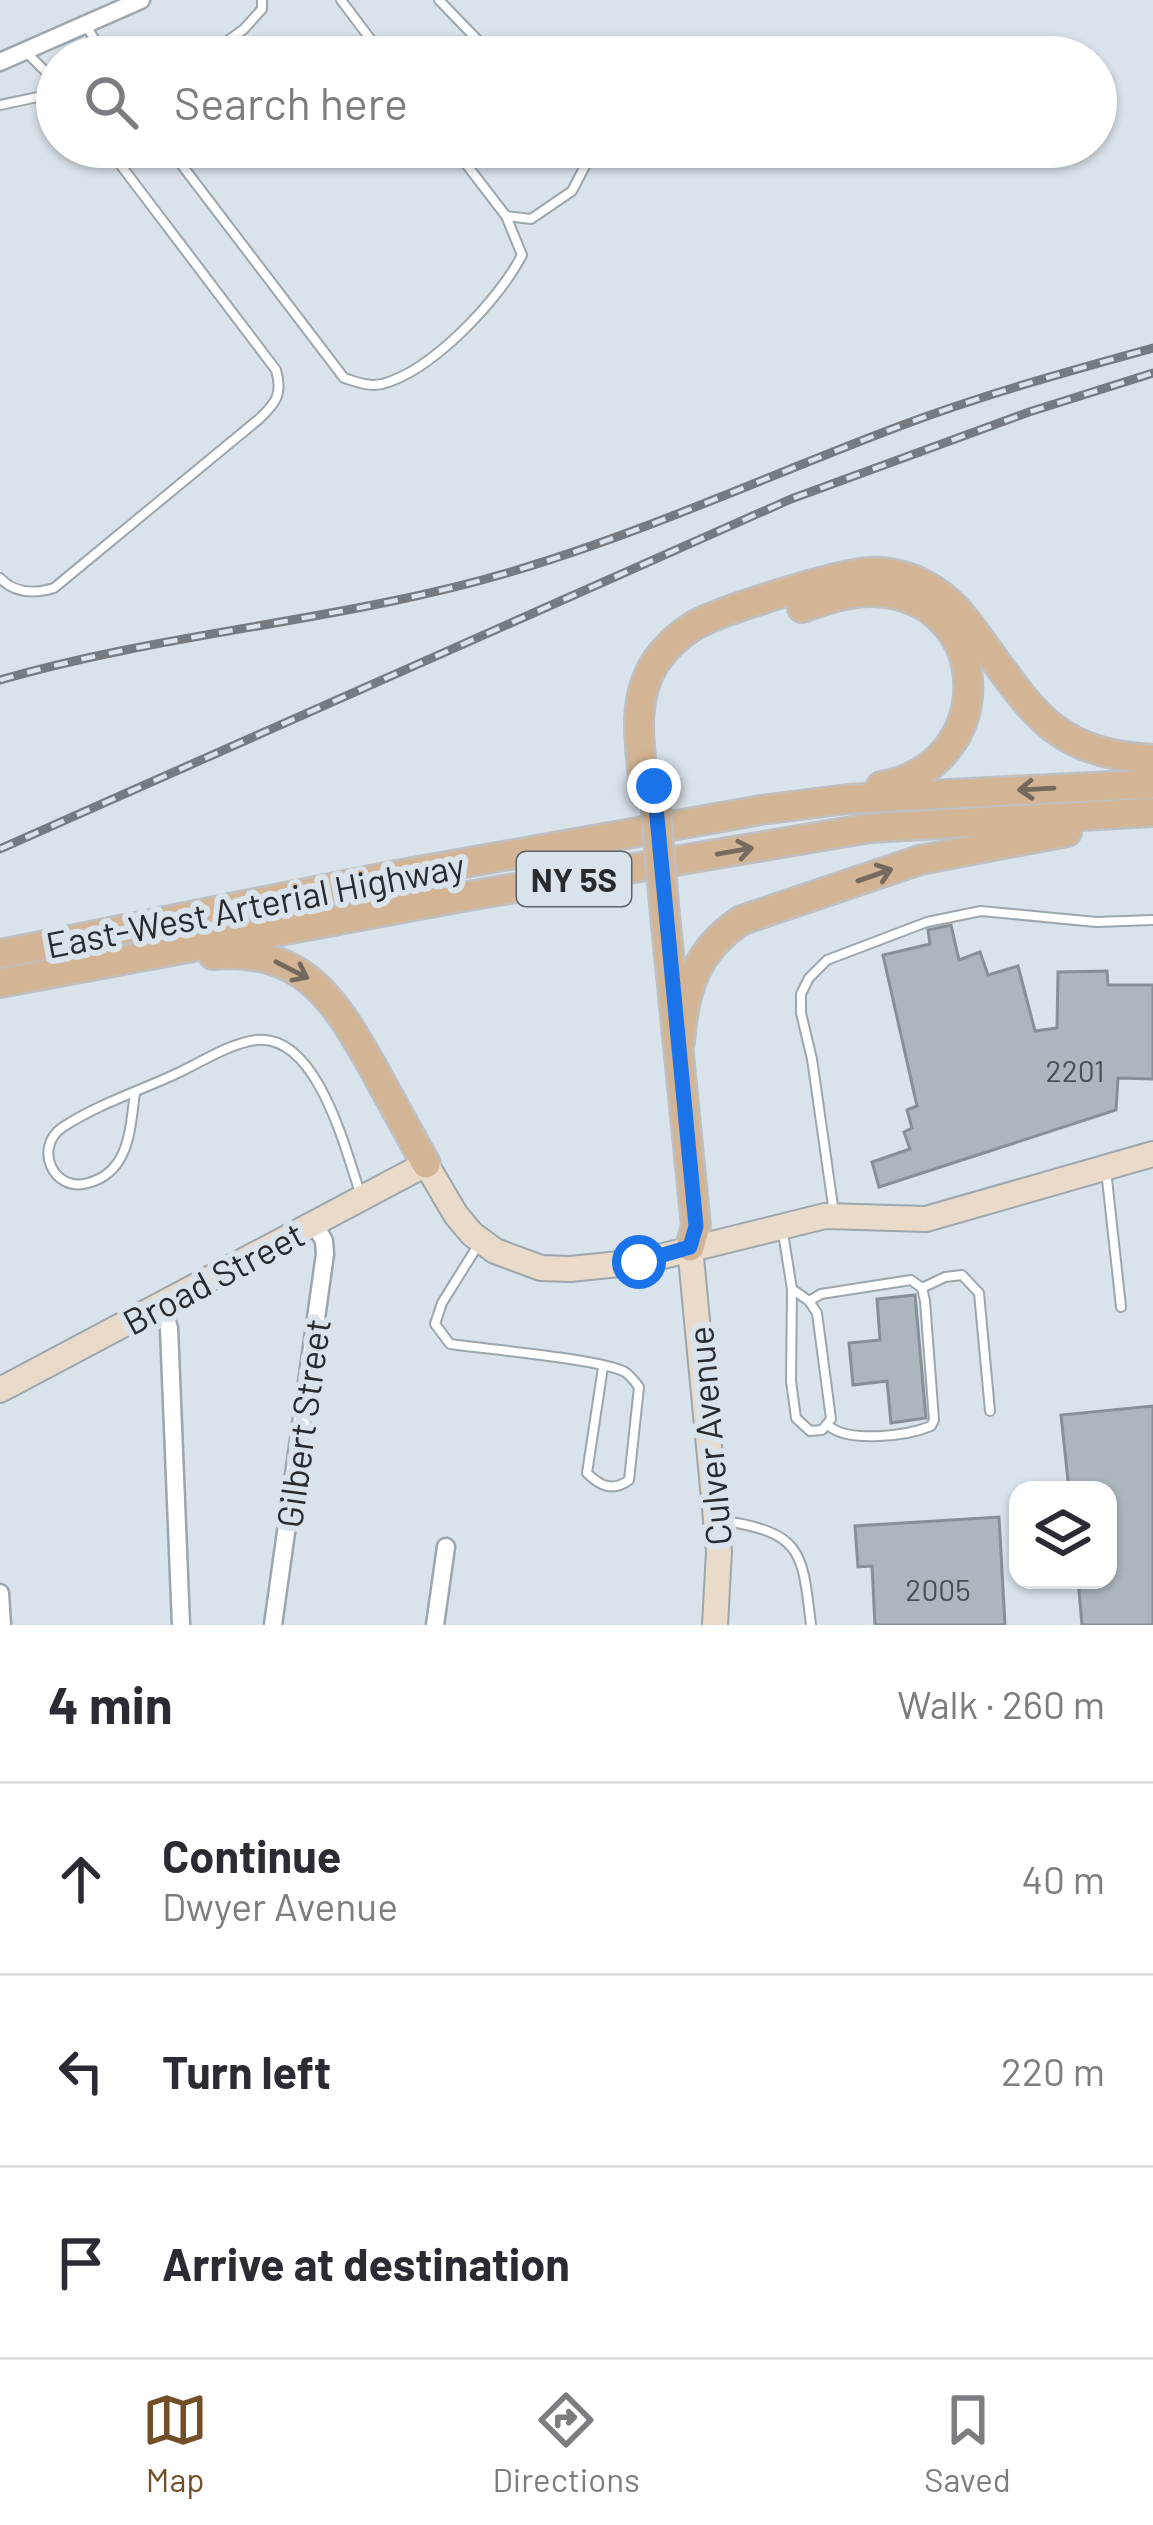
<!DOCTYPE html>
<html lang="en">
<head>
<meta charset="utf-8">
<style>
	body { margin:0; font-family:Barlow,sans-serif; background:#f2f2f3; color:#2b2b33 }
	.controls { position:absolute; right:36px; bottom:36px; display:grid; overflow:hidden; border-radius:24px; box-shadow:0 3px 9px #0004 }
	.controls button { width:108px; height:108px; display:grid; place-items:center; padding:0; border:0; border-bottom:3px solid #e1e1e2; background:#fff; color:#2b2b33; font:60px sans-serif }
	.stop { position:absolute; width:36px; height:36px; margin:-27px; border:9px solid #1a73e8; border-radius:50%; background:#fff }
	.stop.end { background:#1a73e8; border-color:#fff; box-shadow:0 3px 12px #0008 }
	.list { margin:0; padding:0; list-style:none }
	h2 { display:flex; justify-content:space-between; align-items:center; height:156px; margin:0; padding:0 48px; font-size:51px }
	h2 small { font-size:39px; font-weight:400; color:#7c7c81 }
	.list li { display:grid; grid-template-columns:78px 1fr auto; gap:36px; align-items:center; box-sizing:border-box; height:192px; padding:0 48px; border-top:3px solid #e1e1e2 }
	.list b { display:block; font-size:45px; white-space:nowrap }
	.list p { margin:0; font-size:39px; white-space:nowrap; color:#7c7c81 }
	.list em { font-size:39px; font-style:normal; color:#7c7c81 }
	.icon { flex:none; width:66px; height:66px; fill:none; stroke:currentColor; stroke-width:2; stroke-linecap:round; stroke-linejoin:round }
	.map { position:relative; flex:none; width:1153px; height:1625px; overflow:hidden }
	.search { position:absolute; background:#fff; box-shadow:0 3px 9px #0004; left:36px; right:36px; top:36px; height:132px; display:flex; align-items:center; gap:30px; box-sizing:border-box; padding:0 42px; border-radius:66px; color:#7c7c81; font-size:45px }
	.sheet { height:732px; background:#fff }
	nav { display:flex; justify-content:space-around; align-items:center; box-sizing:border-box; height:168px; border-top:3px solid #e1e1e2; background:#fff; font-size:33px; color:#7c7c81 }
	nav a { display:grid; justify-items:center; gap:6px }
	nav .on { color:#724f28 }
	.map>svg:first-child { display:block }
</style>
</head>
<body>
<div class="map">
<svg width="1153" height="1625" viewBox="0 0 1153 1625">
	<rect width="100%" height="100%" fill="#d9e3eb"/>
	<g fill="#acb6bd" stroke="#879097" stroke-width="3">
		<polygon points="951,925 959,960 980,952 988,975 1018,966 1035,1031 1057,1028 1058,972 1107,971 1108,985 1153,985 1153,1079 1118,1078 1116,1110 879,1187 872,1162 910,1149 904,1132 912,1128 907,1110 917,1106 883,955 930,944 928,930"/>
		<polygon points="915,1295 926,1418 891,1423 887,1381 853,1385 849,1343 880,1340 877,1299"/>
		<polygon points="1153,1406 1153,1625 1082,1625 1078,1580 1108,1580 1108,1490 1069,1490 1061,1415"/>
		<polygon points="999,1517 1005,1625 875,1625 872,1566 858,1567 855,1526"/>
	</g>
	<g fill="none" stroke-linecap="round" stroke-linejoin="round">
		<defs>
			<g id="lane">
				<polyline points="341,0 384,57"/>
				<polyline points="439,0 494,57"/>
				<polyline points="87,27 105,57"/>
				<polyline points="28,54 54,80 57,89"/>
				<polyline points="205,57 244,29 262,9 262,0"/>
				<polyline points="0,105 52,94 57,89"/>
				<path d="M168,147L344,378C357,382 368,387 382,384C432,371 499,300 522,255L506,216"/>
				<polyline points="453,147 506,216 531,219 572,191 585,166 576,147"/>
				<path d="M0,578C15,594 34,594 54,588L259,419C276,403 283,394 276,370L107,147"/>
				<path d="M135,1093C130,1128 130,1172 88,1183C53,1193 33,1147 63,1127C98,1104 142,1090 180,1072C203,1061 229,1044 256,1040C318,1033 346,1152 361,1196"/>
				<polyline points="1106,1170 1121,1307"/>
				<polyline points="834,1213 812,1059 801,1013 801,994 809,978 827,960 927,922 981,911 1096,922 1153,920"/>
				<polyline points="783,1233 792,1289 791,1381 796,1418 810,1431 822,1430 831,1419 817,1313 809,1301 792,1289"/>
				<path d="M480,1242L442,1303L435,1324L450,1344C484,1349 602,1359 625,1372C631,1376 635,1382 639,1387L629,1480C613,1492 600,1486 587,1473L603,1367"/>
				<polyline points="922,1288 945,1277 962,1275 979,1293 990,1411"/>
				<path d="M809,1301L821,1294L911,1280L922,1288L925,1301L934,1420L931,1426C907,1436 849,1443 829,1426"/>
				<path d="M720,1520C803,1533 802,1550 811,1625"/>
			</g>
			<g id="street">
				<polyline points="0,62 141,0"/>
				<polyline points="161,1304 169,1328 181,1625"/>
				<polyline points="0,1593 2,1625"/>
				<polyline points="273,1625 325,1254 324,1241 314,1223"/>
				<polyline points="435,1625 446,1547"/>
			</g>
			<g id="secondary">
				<polyline points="690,1247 719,1551 715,1625"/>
				<polyline points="0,1390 426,1164 456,1215 472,1234 495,1251 541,1268 570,1269 639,1262 825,1216 926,1219 1153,1154"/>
			</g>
			<g id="primary">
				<path d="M802,608C825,600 850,591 874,592C996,597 1001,766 881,786"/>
				<path d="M644,788C640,746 631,701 655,663C665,648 680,634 695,625C722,610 840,573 870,572C887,571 908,576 923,584C949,597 965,618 981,641C1034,714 1056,754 1153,759"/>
				<polyline points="664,905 696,1226 690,1247"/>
				<polyline points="0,954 386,877 761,810 848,799 1153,784"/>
				<path d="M213,955C301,948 332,995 371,1064C389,1097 408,1131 426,1164"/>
				<polyline points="0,983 462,897 870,828 1153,812"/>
				<path d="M680,1042C684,989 696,950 742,920L920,860L1067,832"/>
			</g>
		</defs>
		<use href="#lane" stroke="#9ca6ad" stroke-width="12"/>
		<use href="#street" stroke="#9ca6ad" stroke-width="21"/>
		<use href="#secondary" stroke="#9ca6ad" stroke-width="28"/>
		<use href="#primary" stroke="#bebfc0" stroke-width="32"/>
		<use href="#lane" stroke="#fff" stroke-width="8"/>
		<use href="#street" stroke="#fff" stroke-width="16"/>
		<use href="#secondary" stroke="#e9daca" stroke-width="24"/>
		<use href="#primary" stroke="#d3b595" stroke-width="27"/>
		<defs>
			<g id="rail">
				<path d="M0,680C170,631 348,621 517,570C648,531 772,474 900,426C982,395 1069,371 1153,348"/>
				<polyline points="0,849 791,499 1029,412 1153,373"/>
			</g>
		</defs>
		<use href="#rail" stroke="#757c81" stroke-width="9"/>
		<use href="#rail" stroke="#d9e3eb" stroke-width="4.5" stroke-dasharray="14" stroke-linecap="butt"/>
		<defs>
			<polyline id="primary-bridge" points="654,786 664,905"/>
		</defs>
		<use href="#primary-bridge" stroke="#bebfc0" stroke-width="32" stroke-linecap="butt"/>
		<use href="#primary-bridge" stroke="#d3b595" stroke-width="27"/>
	</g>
	<defs><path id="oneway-shaft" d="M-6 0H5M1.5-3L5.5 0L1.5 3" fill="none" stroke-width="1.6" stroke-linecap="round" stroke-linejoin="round" transform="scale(3)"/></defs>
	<g stroke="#74695c">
		<use href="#oneway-shaft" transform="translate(1036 789) rotate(177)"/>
		<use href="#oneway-shaft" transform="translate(735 851) rotate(-10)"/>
		<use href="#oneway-shaft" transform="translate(875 875) rotate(-19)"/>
		<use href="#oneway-shaft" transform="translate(292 970) rotate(27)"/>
	</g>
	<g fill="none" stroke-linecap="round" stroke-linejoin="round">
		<polyline stroke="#1a73e8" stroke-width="15" points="639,1262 690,1247 696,1226 654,786"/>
	</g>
	<g text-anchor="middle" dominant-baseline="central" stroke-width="12" stroke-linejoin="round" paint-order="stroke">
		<g font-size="30" fill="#484e52">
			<text x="1075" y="1070">2201</text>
			<text x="938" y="1589">2005</text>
		</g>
		<rect fill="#d9e3eb" stroke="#5c6267" stroke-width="3" x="517" y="852" width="114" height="54" rx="9"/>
		<g font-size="33" font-weight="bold" fill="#272b2e">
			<text x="574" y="879">NY 5S</text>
		</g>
		<g font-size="36" fill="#272b2e" stroke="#d9e3eb">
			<text transform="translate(255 904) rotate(-11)">East-West Arterial Highway</text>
			<text transform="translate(213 1277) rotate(-28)">Broad Street</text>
			<text transform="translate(302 1423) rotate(-82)">Gilbert Street</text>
			<text transform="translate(708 1436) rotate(-95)">Culver Avenue</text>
		</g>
	</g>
</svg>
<div class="controls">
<button><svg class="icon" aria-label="layers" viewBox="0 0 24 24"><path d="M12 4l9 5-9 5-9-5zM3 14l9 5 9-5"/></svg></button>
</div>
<div class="stop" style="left:639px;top:1262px"></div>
<div class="stop end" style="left:654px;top:786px"></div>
<div class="search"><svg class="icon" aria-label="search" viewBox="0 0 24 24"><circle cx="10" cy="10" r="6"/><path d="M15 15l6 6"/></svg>Search here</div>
</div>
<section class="sheet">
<h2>4 min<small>Walk · 260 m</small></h2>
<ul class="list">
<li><svg class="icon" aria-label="ahead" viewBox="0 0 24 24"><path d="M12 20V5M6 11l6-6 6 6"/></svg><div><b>Continue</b><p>Dwyer Avenue</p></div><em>40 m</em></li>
<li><svg class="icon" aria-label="left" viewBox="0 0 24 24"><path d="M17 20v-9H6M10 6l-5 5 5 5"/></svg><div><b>Turn left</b></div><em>220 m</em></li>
<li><svg class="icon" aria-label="arrive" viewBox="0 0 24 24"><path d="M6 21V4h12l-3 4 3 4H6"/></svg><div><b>Arrive at destination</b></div></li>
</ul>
</section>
<nav>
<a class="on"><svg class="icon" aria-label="map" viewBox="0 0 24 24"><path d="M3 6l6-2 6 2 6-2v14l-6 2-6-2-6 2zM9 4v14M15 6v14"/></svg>Map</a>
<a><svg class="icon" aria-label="directions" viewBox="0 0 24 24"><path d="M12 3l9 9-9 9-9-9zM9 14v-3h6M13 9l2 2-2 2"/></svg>Directions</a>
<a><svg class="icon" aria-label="saved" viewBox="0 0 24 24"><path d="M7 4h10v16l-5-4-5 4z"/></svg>Saved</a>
</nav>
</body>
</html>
